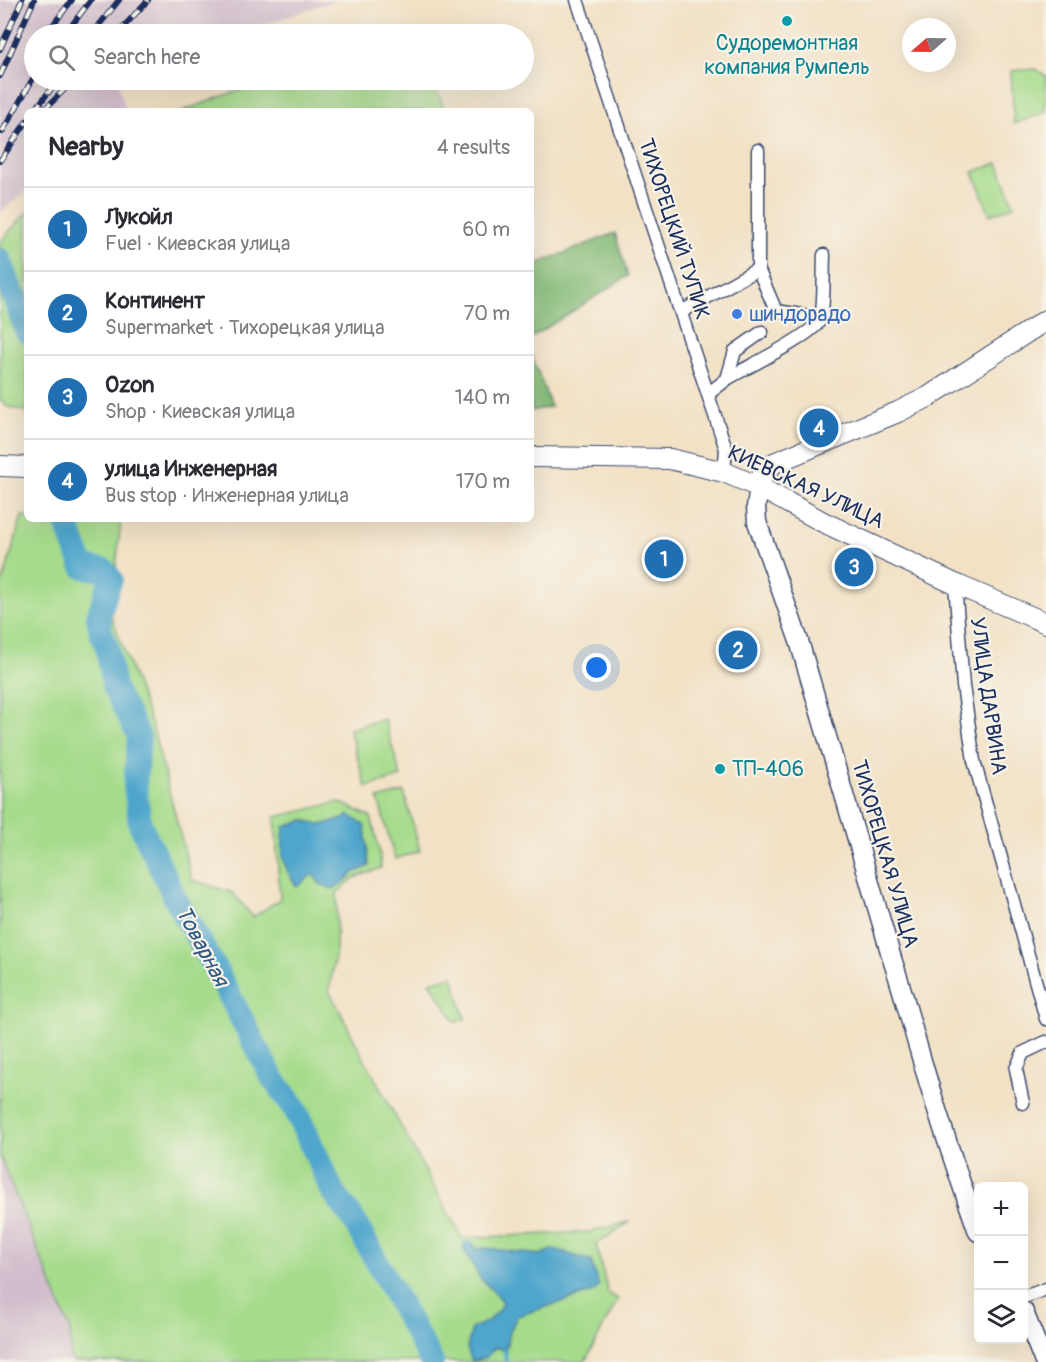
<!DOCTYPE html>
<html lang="en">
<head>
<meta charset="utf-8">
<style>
	body { margin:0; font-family:Pangolin,sans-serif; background:#f2f2f3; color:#2b2b33 }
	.controls { position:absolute; right:18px; bottom:18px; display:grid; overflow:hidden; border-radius:9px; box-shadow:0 6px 24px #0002 }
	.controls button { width:54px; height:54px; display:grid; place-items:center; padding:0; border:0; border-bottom:2px solid #e1e1e2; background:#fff; color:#2b2b33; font:30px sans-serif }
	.compass { position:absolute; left:902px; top:18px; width:54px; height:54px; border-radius:50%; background:#fff; box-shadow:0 6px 24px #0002; rotate:250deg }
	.you { position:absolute; left:597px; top:668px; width:21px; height:21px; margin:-15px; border:4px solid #fff; border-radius:50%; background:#1a73e8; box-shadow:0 0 0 9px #1a73e833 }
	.badge { display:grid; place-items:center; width:39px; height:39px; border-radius:50%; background:#1f6fb2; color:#fff; font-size:20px; font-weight:700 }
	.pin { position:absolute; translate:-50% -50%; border:3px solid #fff; box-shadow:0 2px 6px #0006 }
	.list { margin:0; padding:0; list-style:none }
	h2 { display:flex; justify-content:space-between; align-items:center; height:78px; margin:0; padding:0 24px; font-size:26px }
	h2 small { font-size:20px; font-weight:400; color:#7c7c81 }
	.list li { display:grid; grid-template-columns:39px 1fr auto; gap:18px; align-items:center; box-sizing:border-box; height:84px; padding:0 24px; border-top:2px solid #e1e1e2 }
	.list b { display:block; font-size:22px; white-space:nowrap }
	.list p { margin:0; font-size:20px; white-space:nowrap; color:#7c7c81 }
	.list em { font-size:20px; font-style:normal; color:#7c7c81 }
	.icon { flex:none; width:33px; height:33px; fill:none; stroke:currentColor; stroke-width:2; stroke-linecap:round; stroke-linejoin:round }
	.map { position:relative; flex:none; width:1046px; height:1362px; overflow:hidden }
	.search { position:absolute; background:#fff; box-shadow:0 6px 24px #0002; left:24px; top:24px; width:510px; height:66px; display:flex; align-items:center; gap:15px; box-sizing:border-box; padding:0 21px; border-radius:33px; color:#7c7c81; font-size:22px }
	.panel { position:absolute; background:#fff; box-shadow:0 6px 24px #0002; left:24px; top:108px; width:510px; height:414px; border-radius:9px }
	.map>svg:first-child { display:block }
</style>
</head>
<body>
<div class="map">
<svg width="1046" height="1362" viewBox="0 0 1046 1362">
	<rect width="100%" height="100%" fill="#f7f3e8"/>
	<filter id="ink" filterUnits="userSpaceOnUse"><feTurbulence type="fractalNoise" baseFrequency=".0167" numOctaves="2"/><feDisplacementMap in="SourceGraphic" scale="12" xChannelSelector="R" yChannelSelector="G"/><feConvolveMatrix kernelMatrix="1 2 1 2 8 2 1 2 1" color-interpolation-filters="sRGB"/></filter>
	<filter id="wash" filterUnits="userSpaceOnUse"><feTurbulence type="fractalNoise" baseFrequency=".008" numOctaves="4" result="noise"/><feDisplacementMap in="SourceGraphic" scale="24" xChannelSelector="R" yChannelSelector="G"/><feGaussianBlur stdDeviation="1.35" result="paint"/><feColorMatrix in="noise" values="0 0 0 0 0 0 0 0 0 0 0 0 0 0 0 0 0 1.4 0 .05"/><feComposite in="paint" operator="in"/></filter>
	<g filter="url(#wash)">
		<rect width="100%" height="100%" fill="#f2e1c5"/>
		<g fill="#d1bdcc">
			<polygon points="0,0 336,0 237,34 34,34 34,80 117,80 126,111 27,111 27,191 0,212"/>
			<polygon points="0,1157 70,1329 71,1357 74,1362 0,1362"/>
		</g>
		<g fill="#a6db8b" stroke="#608574" stroke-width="1.5" fill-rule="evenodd">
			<polygon points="1036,69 1046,76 1046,112 1014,124 1011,71"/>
			<polygon points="267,80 432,80 445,111 182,111"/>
			<polygon points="998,163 1014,206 990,215 973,172"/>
			<polygon points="27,212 27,412 6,406 0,400 0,242"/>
			<path d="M22,516H27V519H121L111,615L153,729L192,880L233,893L253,917L280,899L275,817L339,802L371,817L379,849L381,868L354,878L337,893L336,951L329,990L361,1053L462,1238L590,1232L631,1221L596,1244L608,1293L618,1299L585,1362H74L71,1358L70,1329L0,1157V591ZM344,819L369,866L353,873L344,882L320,884L313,873L304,820L320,825ZM475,1245L477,1250L485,1248L540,1255L554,1249L591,1261L593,1292L517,1316L510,1331L508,1345L496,1347L485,1358L467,1348L472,1329C487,1323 497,1316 503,1301L480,1278Z"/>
			<polygon points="384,719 401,777 366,787 349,729"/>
			<polygon points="404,792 420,851 395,859 378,799"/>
			<polygon points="453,976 465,1019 455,1022 430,982"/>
		</g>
		<g fill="#84bb77" stroke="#50756a" stroke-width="1.5">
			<polygon points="615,233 628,276 531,338 531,266"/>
			<polygon points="531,353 551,407 531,411"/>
		</g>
		<g fill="#4fa6cc" stroke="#356a95" stroke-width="1.5">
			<path d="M349,815L365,826L369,866L353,873L344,882L333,889L320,884L313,874L297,887C281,863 281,856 284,827L304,820L320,825L344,819Z"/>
			<path d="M471,1242L478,1250L485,1248L540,1255L554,1249L591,1261L599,1286L593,1292L517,1316L510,1331L505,1351L496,1347L485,1358L472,1361L467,1348L472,1328C487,1324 497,1316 503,1301L480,1278L463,1248L464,1243Z"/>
		</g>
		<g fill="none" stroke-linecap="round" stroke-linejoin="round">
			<g stroke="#4fa6cc" stroke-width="4">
				<polyline points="8,281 27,296"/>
				<polyline points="505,1351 506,1362"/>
			</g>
			<g stroke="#4fa6cc" stroke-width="24">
				<polyline points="0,260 27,332"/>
				<polyline points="65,519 83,567 104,570 111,579 98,617 101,633 107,646 114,688 139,736 135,785 140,824 175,898 215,968 273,1079 294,1107 333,1192 352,1217 432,1362"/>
			</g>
		</g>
	</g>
	<g filter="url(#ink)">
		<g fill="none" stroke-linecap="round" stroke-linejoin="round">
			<defs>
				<g id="street">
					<polyline points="577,0 726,449 724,472"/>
					<polyline points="758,150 758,269"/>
					<polyline points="681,312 758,269 776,311 821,318"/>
					<path d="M727,379C745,368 812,336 820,320C825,308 823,269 824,255"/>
					<polyline points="708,394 727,379 735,351 762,332"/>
					<polyline points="955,584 963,686 974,761 1046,1019"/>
					<polyline points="1023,1103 1016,1069 1023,1053 1046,1042"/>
					<polyline points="1024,1297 1046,1289"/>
				</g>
				<g id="secondary">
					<path d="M759,487L756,507L757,522L799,641L893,962C903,991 910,1020 919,1050C936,1111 957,1172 978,1232"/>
					<polyline points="1024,1312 1044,1362"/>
				</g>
				<g id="primary">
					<polyline points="531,457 670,459 724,472 759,487 823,522 955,584 1046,623"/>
					<polyline points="0,466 27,467"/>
					<polyline points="759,487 763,473 774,463 898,412 928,397 1046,320"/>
				</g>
			</defs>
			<use href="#street" stroke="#3b4a6d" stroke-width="15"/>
			<use href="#secondary" stroke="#3b4a6d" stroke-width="21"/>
			<use href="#primary" stroke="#3b4a6d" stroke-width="22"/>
			<use href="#street" stroke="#fff" stroke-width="12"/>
			<use href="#secondary" stroke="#fff" stroke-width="18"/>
			<use href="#primary" stroke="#fff" stroke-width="20"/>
			<defs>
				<g id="rail">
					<polyline points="46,34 72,0"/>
					<polyline points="65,34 91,0"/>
					<polyline points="92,34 119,0"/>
					<polyline points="117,34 148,0"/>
					<polyline points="0,49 22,0"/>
					<polyline points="0,76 34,0"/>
					<polyline points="34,111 58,80"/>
					<polyline points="43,111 74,80"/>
					<polyline points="2,132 34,77"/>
					<polyline points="0,161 27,121"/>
				</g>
			</defs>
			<use href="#rail" stroke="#1b2f5e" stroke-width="6"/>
			<use href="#rail" stroke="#f7f3e8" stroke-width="4" stroke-dasharray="11" stroke-linecap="butt"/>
		</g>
	</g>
	<g fill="#0f9aa8" stroke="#f7f3e8" stroke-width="2">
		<circle cx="787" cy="21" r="6"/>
		<circle cx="720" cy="769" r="6"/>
	</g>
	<circle fill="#3f7fe0" stroke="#f7f3e8" stroke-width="2" cx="737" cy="314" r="6"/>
	<g text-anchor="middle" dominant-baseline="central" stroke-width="4.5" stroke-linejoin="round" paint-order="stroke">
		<g font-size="21" fill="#0d838f" stroke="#f7f3e8">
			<text x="787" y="43">Судоремонтная<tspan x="787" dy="24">компания Румпель</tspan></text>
			<text x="732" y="769" text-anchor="start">ТП-406</text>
		</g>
		<g font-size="21" fill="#1b2f5e" stroke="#f7f3e8">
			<text transform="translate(674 229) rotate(72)">ТИХОРЕЦКИЙ ТУПИК</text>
			<text transform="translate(806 487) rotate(25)">КИЕВСКАЯ УЛИЦА</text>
			<text transform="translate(988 696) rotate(82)">УЛИЦА ДАРВИНА</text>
			<text transform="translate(885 854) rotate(74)">ТИХОРЕЦКАЯ УЛИЦА</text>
		</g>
		<g font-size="21" fill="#366cbe" stroke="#f7f3e8" text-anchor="start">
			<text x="749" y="314">шиндорадо</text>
		</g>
		<g font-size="22" font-style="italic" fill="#2d5984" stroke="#f7f3e8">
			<text transform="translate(202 946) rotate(62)">Товарная</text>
		</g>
	</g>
</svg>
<div class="controls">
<button>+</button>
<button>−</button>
<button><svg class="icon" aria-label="layers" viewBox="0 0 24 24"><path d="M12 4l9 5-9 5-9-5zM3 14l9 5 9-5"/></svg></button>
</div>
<svg class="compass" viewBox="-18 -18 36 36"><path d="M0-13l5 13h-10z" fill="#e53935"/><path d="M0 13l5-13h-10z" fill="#7c7c81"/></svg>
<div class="you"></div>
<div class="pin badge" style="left:664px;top:559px">1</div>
<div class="pin badge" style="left:738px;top:650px">2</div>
<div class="pin badge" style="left:854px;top:567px">3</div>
<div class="pin badge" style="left:819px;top:428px">4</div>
<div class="search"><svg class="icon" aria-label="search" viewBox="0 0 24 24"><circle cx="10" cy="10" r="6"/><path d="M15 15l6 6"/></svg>Search here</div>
<section class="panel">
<h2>Nearby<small>4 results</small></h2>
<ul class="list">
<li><span class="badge">1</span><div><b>Лукойл</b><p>Fuel · Киевская улица</p></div><em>60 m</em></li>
<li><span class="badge">2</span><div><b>Континент</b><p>Supermarket · Тихорецкая улица</p></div><em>70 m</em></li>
<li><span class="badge">3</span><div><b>Ozon</b><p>Shop · Киевская улица</p></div><em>140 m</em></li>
<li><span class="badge">4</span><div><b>улица Инженерная</b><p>Bus stop · Инженерная улица</p></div><em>170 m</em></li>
</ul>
</section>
</div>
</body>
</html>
